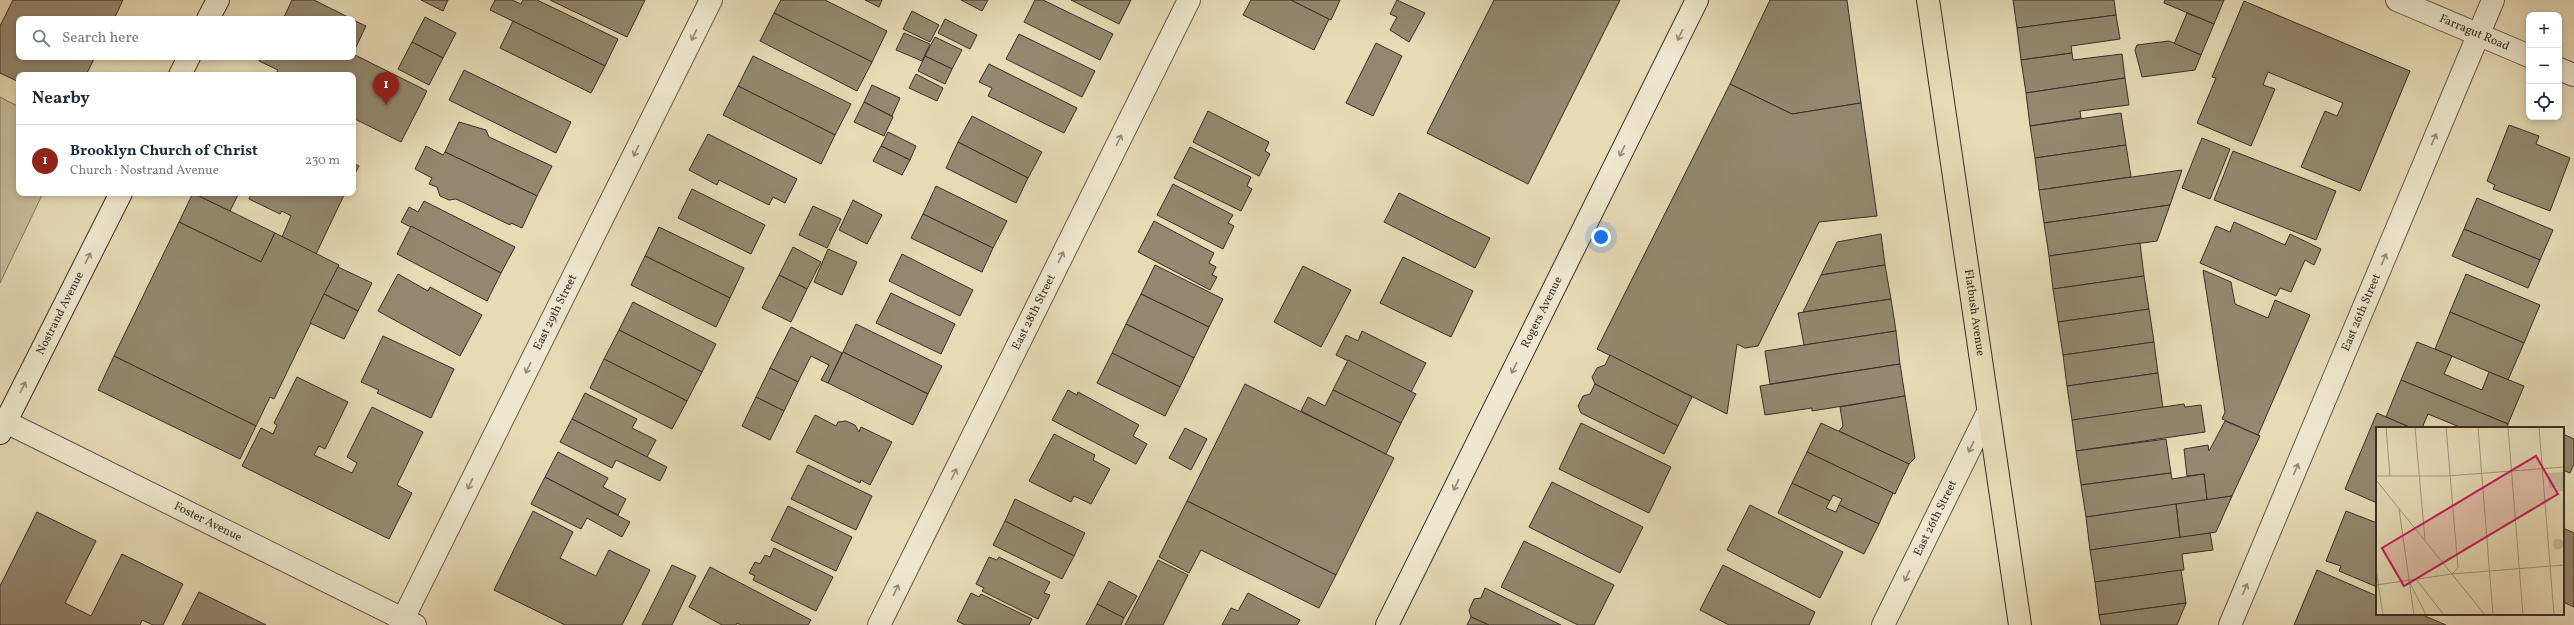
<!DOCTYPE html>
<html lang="en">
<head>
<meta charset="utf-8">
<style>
	body { margin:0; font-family:Vollkorn,serif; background:#f6f6f7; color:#1f2937 }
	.controls { position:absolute; right:12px; top:12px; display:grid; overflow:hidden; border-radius:8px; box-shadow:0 2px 6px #0003 }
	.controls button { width:36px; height:36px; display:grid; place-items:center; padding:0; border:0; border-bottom:1px solid #e0e1e3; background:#fff; color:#1f2937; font:20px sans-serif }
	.you { position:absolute; left:1601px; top:237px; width:14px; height:14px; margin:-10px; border:3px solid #fff; border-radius:50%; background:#1a73e8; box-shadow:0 0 0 6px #1a73e833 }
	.badge { display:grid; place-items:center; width:26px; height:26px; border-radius:50%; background:#8f2418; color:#fff; font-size:13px; font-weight:700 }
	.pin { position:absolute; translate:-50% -33px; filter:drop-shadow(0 1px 2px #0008) }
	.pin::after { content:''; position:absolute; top:21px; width:14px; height:12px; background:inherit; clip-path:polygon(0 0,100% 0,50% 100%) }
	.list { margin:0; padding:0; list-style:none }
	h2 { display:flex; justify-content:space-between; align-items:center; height:52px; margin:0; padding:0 16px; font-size:17px }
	h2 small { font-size:13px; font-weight:400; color:#747a83 }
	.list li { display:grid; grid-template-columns:26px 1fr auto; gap:12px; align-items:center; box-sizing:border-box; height:72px; padding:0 16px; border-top:1px solid #e0e1e3 }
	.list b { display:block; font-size:15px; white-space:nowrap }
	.list p { margin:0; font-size:13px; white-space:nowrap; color:#747a83 }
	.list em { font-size:13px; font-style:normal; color:#747a83 }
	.icon { flex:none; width:22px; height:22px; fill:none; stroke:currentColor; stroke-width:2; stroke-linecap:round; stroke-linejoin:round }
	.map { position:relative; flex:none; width:2574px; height:625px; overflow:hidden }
	.search { position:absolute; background:#fff; box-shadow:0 2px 6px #0003; left:16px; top:16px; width:340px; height:44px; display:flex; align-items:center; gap:10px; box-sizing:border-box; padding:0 14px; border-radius:8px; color:#747a83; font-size:15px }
	.panel { position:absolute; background:#fff; box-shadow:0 2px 6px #0003; left:16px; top:72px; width:340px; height:124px; border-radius:8px }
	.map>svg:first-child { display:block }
</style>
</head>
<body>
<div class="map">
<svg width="2574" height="625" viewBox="0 0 2574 625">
	<rect width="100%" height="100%" fill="#e7dbb6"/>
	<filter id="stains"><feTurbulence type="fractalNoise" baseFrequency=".005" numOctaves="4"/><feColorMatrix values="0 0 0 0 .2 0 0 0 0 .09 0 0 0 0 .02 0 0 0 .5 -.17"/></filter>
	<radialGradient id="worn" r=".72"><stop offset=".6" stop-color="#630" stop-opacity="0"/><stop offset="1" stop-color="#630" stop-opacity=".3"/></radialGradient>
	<polygon fill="#cabe9d" stroke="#827661" points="0,97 19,107 19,193 43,193 0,283"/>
	<g fill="#948870" stroke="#3a2e25">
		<polygon points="13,0 123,0 114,19 19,19 19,57 95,57 86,75 19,75 19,82 0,73 0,26"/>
		<polygon points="292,0 314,0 352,19 283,19"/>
		<polygon points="421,0 448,0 443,11"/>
		<polygon points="495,0 512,0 521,4 523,0 537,0 618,39 605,66 490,10"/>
		<polygon points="550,0 645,0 627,37"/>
		<polygon points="781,0 825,0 887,31 872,62 774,13"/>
		<polygon points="865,0 882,0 879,7"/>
		<polygon points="961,0 988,0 982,11"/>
		<polygon points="1035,0 1043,0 1113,34 1100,60 1024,22"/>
		<polygon points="1071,0 1131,0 1119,24"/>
		<polygon points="1251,0 1291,0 1329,19 1314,50 1243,15"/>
		<polygon points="1291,0 1340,0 1331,20"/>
		<polygon points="1397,0 1425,13 1409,42 1390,30 1397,17 1390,14"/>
		<polygon points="1494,0 1620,0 1528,184 1427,133"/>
		<polygon points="1770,0 1847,0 1861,103 1792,114 1730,84"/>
		<polygon points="2013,0 2114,0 2116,15 2017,28"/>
		<polygon points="2165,0 2224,0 2214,24 2164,3"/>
		<polygon points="2244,1 2410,71 2360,191 2301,167 2325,111 2337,116 2343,103 2268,72 2263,85 2275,89 2251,146 2197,123 2216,78 2212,77"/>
		<polygon points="912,11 939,25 930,42 903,29"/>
		<polygon points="774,13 872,62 857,91 760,41"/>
		<polygon points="2187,13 2214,24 2201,55 2174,44"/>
		<polygon points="2116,15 2120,39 2071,46 2072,53 2021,60 2017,28"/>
		<polygon points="425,17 456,33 443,58 412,42"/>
		<polygon points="945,19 977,35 970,49 938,33"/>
		<polygon points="353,20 366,26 355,49 353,48"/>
		<polygon points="513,21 605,66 591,93 500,48"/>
		<polygon points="904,33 930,44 922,61 896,50"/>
		<polygon points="1019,34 1095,71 1082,97 1006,59"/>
		<polygon points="935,37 962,50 952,69 925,56"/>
		<polygon points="2169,41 2201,55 2195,70 2142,77 2135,50 2137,45"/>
		<polygon points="412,42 443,58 429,85 398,69"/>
		<polygon points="1376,43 1402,56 1373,116 1346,103"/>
		<polygon points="2072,53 2073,60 2122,54 2125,78 2026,93 2021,60"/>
		<polygon points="353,54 427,91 401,142 353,118 353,75 275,75 278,70 259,61 261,57 353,57"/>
		<polygon points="753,56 851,104 835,135 738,86"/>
		<polygon points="925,56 952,69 945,84 918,71"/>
		<polygon points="989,64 1077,108 1064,133 988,96 992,88 979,82"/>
		<polygon points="464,70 571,122 556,153 449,100"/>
		<polygon points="916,74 943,88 937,101 909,88"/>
		<polygon points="2125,78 2129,105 2080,111 2081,118 2030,126 2026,93"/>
		<polygon points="1730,84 1792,114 1861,103 1877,216 1819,222 1758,346 1745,348 1737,344 1727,414 1597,349"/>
		<polygon points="872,85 900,98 892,116 864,102"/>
		<polygon points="738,86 835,135 821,164 723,115"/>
		<polygon points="864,102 893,117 884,136 854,122"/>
		<polygon points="1208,111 1269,142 1265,151 1270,154 1259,176 1193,142"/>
		<polygon points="2121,113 2126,145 2035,158 2030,126"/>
		<polygon points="972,116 1042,152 1028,178 958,142"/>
		<polygon points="459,122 486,130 489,137 552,166 537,196 445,152"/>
		<polygon points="2509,125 2539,136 2536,144 2570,158 2550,211 2493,189 2495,185 2487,181"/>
		<polygon points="888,132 916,146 910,160 881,146"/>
		<polygon points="708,134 797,179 785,203 773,197 769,205 719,180 717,185 689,170"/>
		<polygon points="2202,138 2230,149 2210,199 2182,188"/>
		<polygon points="958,142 1028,178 1016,203 946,168"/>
		<polygon points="2126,145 2131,177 2039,190 2035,158"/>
		<polygon points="426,146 443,155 445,152 537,196 522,228 511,223 510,225 456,199 449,200 440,196 437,187 429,184 432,178 415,169"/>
		<polygon points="881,146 910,160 902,175 873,161"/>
		<polygon points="1190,147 1251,177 1247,186 1252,189 1241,211 1174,178"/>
		<polygon points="2233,151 2336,191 2316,240 2214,200"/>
		<polygon points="353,163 359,166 353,177"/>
		<polygon points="2182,170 2170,205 2044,223 2039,190"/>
		<polygon points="1173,184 1233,215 1228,223 1234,226 1223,249 1157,215"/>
		<polygon points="936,186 1007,221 993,248 923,214"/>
		<polygon points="692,189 765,225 751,254 678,218"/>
		<polygon points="193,193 275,233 261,262 179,222"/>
		<polygon points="193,193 239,193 230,211"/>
		<polygon points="248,193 345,193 316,254 282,237 291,216 282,211 280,214 249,199 251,194"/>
		<polygon points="1399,193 1490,238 1475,268 1384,222"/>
		<polygon points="2477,198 2553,230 2540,260 2464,229"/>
		<polygon points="853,200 882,215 867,244 839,230"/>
		<polygon points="424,201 515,247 501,273 401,222 409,207 418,212"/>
		<polygon points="2170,205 2157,241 2049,256 2044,223"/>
		<polygon points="813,206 841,219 827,248 799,235"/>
		<polygon points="923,214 993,248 982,272 911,238"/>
		<polygon points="1154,221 1214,253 1209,263 1216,267 1212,275 1217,277 1210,290 1138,252"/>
		<polygon points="179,222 261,262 275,233 339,265 274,399 270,397 256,426 114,356"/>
		<polygon points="2234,222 2285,245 2290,234 2321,249 2314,265 2305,260 2291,292 2280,288 2276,296 2200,263 2216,226 2230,232"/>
		<polygon points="411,226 501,273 487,301 397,254"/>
		<polygon points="659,227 744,268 730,298 645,256"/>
		<polygon points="2464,229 2540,260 2528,288 2452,256"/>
		<polygon points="1881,234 1885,265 1821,275 1837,242"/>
		<polygon points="2140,243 2144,276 2053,289 2049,256"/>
		<polygon points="793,247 821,262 807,289 779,275"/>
		<polygon points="828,249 857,262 842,295 814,282"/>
		<polygon points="902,254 973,290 960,316 889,281"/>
		<polygon points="645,256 730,298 716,327 631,285"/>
		<polygon points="1403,257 1473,291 1451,337 1380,303"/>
		<polygon points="1155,265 1223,299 1209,327 1141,294"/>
		<polygon points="1885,265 1891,299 1803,312 1821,275"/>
		<polygon points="1303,266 1351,290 1321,347 1274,322"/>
		<polygon points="338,267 372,283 358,311 324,294"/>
		<polygon points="2203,270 2231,282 2235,304 2268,318 2275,300 2310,315 2258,435 2222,419 2225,412"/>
		<polygon points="398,274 428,291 430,287 482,315 460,356 378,311"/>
		<polygon points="2466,274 2540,305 2524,343 2450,312"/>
		<polygon points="779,275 807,289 791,322 762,308"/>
		<polygon points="2144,276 2149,309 2058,322 2053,289"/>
		<polygon points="891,293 955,324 941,354 876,323"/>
		<polygon points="324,294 358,311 344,339 310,323"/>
		<polygon points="1141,294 1209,327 1194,358 1126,324"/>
		<polygon points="1891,299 1896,331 1804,345 1798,313"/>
		<polygon points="633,302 716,344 702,372 619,330"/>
		<polygon points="2149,309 2154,342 2063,355 2058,322"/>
		<polygon points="2450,312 2524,343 2508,380 2435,349"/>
		<polygon points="856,324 942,366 928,394 843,352"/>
		<polygon points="1126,324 1194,358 1180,387 1112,353"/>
		<polygon points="791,327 842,353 828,383 821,380 829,365 811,356 798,382 770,368"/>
		<polygon points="619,330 702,372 687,401 604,359"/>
		<polygon points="1362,331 1426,363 1411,392 1336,355 1346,335 1358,341"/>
		<polygon points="1896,331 1900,364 1770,384 1765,351"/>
		<polygon points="383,336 454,369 431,418 377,393 379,390 361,382"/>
		<polygon points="2154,342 2158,373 2067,386 2063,355"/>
		<polygon points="2417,342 2452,356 2444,374 2482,390 2489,372 2524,386 2508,424 2401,380"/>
		<polygon points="843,352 928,394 913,425 828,383"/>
		<polygon points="1112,353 1180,387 1165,416 1097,383"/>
		<polygon points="1610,355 1692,397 1678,426 1595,384 1592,377 1597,368 1605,365"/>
		<polygon points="114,356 256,426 240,459 98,390"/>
		<polygon points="604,359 687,401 672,429 590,388"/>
		<polygon points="1348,360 1416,394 1401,423 1333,390"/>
		<polygon points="1900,364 1905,396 1812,411 1812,408 1765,415 1760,386"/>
		<polygon points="770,368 798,382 784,411 756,397"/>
		<polygon points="2158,373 2163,408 2072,420 2067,386"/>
		<polygon points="297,377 348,402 325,449 319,446 314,455 352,473 357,463 347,457 372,407 423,432 397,485 412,493 389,539 242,466 261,428 273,434 277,425 274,423"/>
		<polygon points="2401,380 2508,424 2507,428 2462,428 2428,414 2422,428 2412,428 2386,417"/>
		<polygon points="1245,384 1394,458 1336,575 1187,501"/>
		<polygon points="1595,384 1678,426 1664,454 1581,413 1578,406 1583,396 1590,394"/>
		<polygon points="1068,390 1077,395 1078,392 1139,425 1133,436 1147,444 1136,464 1052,420"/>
		<polygon points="1333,390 1401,423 1386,454 1301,411 1308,397 1325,406"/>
		<polygon points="585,393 637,419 632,428 656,440 647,457 572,419"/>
		<polygon points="1905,396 1915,458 1909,464 1839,431 1843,426 1840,407"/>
		<polygon points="756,397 784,411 770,440 742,426"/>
		<polygon points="2184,404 2185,407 2201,405 2205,432 2076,451 2072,420"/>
		<polygon points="2377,413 2409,427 2377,428 2377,503 2345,489"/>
		<polygon points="815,415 836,426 838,422 846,421 855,425 859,432 861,427 892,442 870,485 861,480 860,483 796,452"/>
		<polygon points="572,419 667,467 660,481 616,460 612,468 560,442"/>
		<polygon points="2225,421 2260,436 2232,496 2207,500 2204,474 2187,476 2184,449 2208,445 2209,451"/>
		<polygon points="1581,423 1671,467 1649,513 1559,469"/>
		<polygon points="1821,423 1909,464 1895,494 1807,452"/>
		<polygon points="1185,428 1207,439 1191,470 1169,458"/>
		<polygon points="1054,434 1095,455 1093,460 1110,469 1091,504 1074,496 1071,502 1029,481"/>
		<polygon points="2563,434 2574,439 2574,464 2570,473 2563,470"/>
		<polygon points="2166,439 2171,473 2081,485 2076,451"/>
		<polygon points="558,452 608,478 603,487 626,499 618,515 545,477"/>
		<polygon points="1807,452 1893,493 1879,524 1839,505 1842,499 1833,495 1830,501 1792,483"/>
		<polygon points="808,465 872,496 856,530 791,499"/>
		<polygon points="2171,473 2172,479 2204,474 2207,500 2086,517 2081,485"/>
		<polygon points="545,477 630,522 622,537 587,518 581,529 531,504"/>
		<polygon points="1552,482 1643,527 1620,573 1529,527"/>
		<polygon points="1792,483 1830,501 1826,508 1836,512 1839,505 1879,524 1864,554 1778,513"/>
		<polygon points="2232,496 2216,532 2180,538 2176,504"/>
		<polygon points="1015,499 1085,533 1074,556 1005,521"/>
		<polygon points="1187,501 1336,575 1319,608 1201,550 1189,573 1159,557"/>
		<polygon points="2176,504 2180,538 2090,550 2086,517"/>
		<polygon points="1750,505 1843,552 1820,598 1727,550"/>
		<polygon points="788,506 852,537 836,571 771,540"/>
		<polygon points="533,511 573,532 560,558 596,576 609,550 650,570 622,625 565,625 494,590"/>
		<polygon points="2346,511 2377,523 2377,587 2339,571 2341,566 2326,561"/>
		<polygon points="37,512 96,541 65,603 91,616 122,554 183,584 163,625 153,625 142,620 140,625 0,625 0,586"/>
		<polygon points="1005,521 1074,556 1062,579 993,545"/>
		<polygon points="2563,528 2574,533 2574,607 2563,602"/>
		<polygon points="2210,533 2213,550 2182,554 2184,570 2095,582 2090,550"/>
		<polygon points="1524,541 1614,585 1594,625 1578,625 1501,587"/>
		<polygon points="774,548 833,577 816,611 753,580 755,576 749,573 755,562 760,564 765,555 770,557"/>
		<polygon points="989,557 997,560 999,557 1050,582 1044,593 1050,595 1038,619 982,591 984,588 976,584"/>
		<polygon points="1158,560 1188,575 1163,625 1125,625"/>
		<polygon points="672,565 696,576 672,625 642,625"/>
		<polygon points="1723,565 1815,612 1809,625 1729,625 1700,610"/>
		<polygon points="710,567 811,620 808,625 741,625 737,623 736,625 722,625 689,607"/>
		<polygon points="2181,570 2186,603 2099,615 2095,582"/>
		<polygon points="2317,570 2377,596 2377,614 2420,614 2446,625 2294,625"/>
		<polygon points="1109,581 1137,596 1124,618 1097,604"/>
		<polygon points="1485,588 1561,625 1489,625 1471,617 1469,610 1474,599 1481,598"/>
		<polygon points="199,592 266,625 182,625"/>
		<polygon points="971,593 979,597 981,594 1032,619 1029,625 965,625 957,621"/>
		<polygon points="1248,593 1300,620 1297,625 1222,625 1231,608 1238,611"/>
		<polygon points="2186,603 2177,625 2101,625 2099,615"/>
		<polygon points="1097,604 1124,618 1121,625 1086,625"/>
		<polygon points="1471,617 1489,625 1467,625"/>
	</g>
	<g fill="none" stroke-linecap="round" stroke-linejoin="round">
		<defs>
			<g id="minor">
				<path id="s1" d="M2397,0L2529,56"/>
				<polyline points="2559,69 2574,75"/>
				<path id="s2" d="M0,419L415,625"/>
				<path id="s3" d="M400,625L711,0"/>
				<path id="s4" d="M879,625L1189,0"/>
				<path id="s5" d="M1883,625L1988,412"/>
				<path id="s6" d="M2230,625L2493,0"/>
			</g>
			<g id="secondary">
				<polyline points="208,19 218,0"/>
				<polyline points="180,75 189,57"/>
				<path id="s7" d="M0,433L121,193"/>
				<path id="s8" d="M1387,625L1697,0"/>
			</g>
			<g id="primary">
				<path id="s9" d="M1928,0L2020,625"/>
			</g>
		</defs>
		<use href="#minor" stroke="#655949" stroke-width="24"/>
		<use href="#secondary" stroke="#3a2e25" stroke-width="24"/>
		<use href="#primary" stroke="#3a2e25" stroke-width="24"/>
		<use href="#minor" stroke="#efe8d0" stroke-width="22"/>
		<use href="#secondary" stroke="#efe8d0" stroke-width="22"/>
		<use href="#primary" stroke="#e7dbb6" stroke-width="22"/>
	</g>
	<defs><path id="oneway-shaft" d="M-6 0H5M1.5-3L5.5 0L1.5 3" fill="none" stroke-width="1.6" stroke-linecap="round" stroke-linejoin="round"/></defs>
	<g stroke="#948b7a">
		<use href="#oneway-shaft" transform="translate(694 35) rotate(116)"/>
		<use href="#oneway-shaft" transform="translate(1680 35) rotate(116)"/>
		<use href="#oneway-shaft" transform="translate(2434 139) rotate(-67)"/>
		<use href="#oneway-shaft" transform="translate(1119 140) rotate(-64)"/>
		<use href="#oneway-shaft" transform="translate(636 151) rotate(116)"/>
		<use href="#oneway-shaft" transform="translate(1622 151) rotate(116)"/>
		<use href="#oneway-shaft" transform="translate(1061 257) rotate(-64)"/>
		<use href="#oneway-shaft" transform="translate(88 258) rotate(-63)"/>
		<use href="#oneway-shaft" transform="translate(2384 259) rotate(-67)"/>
		<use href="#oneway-shaft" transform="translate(528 368) rotate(116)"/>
		<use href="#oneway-shaft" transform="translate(1514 368) rotate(116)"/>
		<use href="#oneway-shaft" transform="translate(23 387) rotate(-63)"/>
		<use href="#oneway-shaft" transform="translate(1971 447) rotate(116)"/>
		<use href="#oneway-shaft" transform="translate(2296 469) rotate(-67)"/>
		<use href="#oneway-shaft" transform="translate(954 474) rotate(-64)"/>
		<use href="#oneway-shaft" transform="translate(470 484) rotate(116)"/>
		<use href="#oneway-shaft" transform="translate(1456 485) rotate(116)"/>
		<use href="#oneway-shaft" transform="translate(1907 576) rotate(116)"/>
		<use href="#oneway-shaft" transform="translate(2245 589) rotate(-67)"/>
		<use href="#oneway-shaft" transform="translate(896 590) rotate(-64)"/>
	</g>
	<g text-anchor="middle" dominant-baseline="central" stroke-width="3" stroke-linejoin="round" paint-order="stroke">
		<g font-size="12" fill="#3a2e25" stroke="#efe8d0">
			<text stroke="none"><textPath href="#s1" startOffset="84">Farragut Road</textPath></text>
			<text stroke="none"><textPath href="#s3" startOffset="349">East 29th Street</textPath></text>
			<text stroke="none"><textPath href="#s8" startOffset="349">Rogers Avenue</textPath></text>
			<text stroke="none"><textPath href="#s6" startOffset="339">East 26th Street</textPath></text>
			<text stroke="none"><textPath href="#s7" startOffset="134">Nostrand Avenue</textPath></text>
			<text stroke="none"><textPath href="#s4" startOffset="349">East 28th Street</textPath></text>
			<text stroke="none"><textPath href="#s9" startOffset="316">Flatbush Avenue</textPath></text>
			<text stroke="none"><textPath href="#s5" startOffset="119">East 26th Street</textPath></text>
			<text stroke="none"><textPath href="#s2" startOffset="232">Foster Avenue</textPath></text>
		</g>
	</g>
	<g transform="translate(2376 427)">
		<rect width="188" height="188" fill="#e7dbb6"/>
		<path d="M188,45V64H182L181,60L173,61L171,46ZM176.5 117a5.5 5.5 0 1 1 11 0a5.5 5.5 0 1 1-11 0Z" fill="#cabe9d"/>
		<path fill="none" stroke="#a2967c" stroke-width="1" d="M10,0L14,49M39,0L49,113M70,0L82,141L76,147M102,0L117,188M132,0L147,188M163,0L178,188M0,49H71L188,40M0,53L109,188M23,82L38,188M0,142L7,188M40,152L68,188M34,156L50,188M0,158L76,147L188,138"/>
		<path fill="#c2185b" fill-opacity="0.15" stroke="#c2185b" stroke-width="2" d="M160,29L182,67L28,159L6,121Z"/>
		<rect width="188" height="188" fill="none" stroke="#3a2e25" stroke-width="2"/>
	</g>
	<rect width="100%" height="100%" filter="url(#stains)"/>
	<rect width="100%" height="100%" fill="url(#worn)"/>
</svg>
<div class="controls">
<button>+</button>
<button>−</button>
<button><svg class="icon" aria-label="locate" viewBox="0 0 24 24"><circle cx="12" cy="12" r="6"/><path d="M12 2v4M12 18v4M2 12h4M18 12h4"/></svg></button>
</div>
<div class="you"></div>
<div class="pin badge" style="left:386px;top:105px">1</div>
<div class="search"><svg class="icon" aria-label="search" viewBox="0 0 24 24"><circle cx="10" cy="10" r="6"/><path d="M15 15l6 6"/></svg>Search here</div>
<section class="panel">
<h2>Nearby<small></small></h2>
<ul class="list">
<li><span class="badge">1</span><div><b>Brooklyn Church of Christ</b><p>Church · Nostrand Avenue</p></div><em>230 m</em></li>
</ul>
</section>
</div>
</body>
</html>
